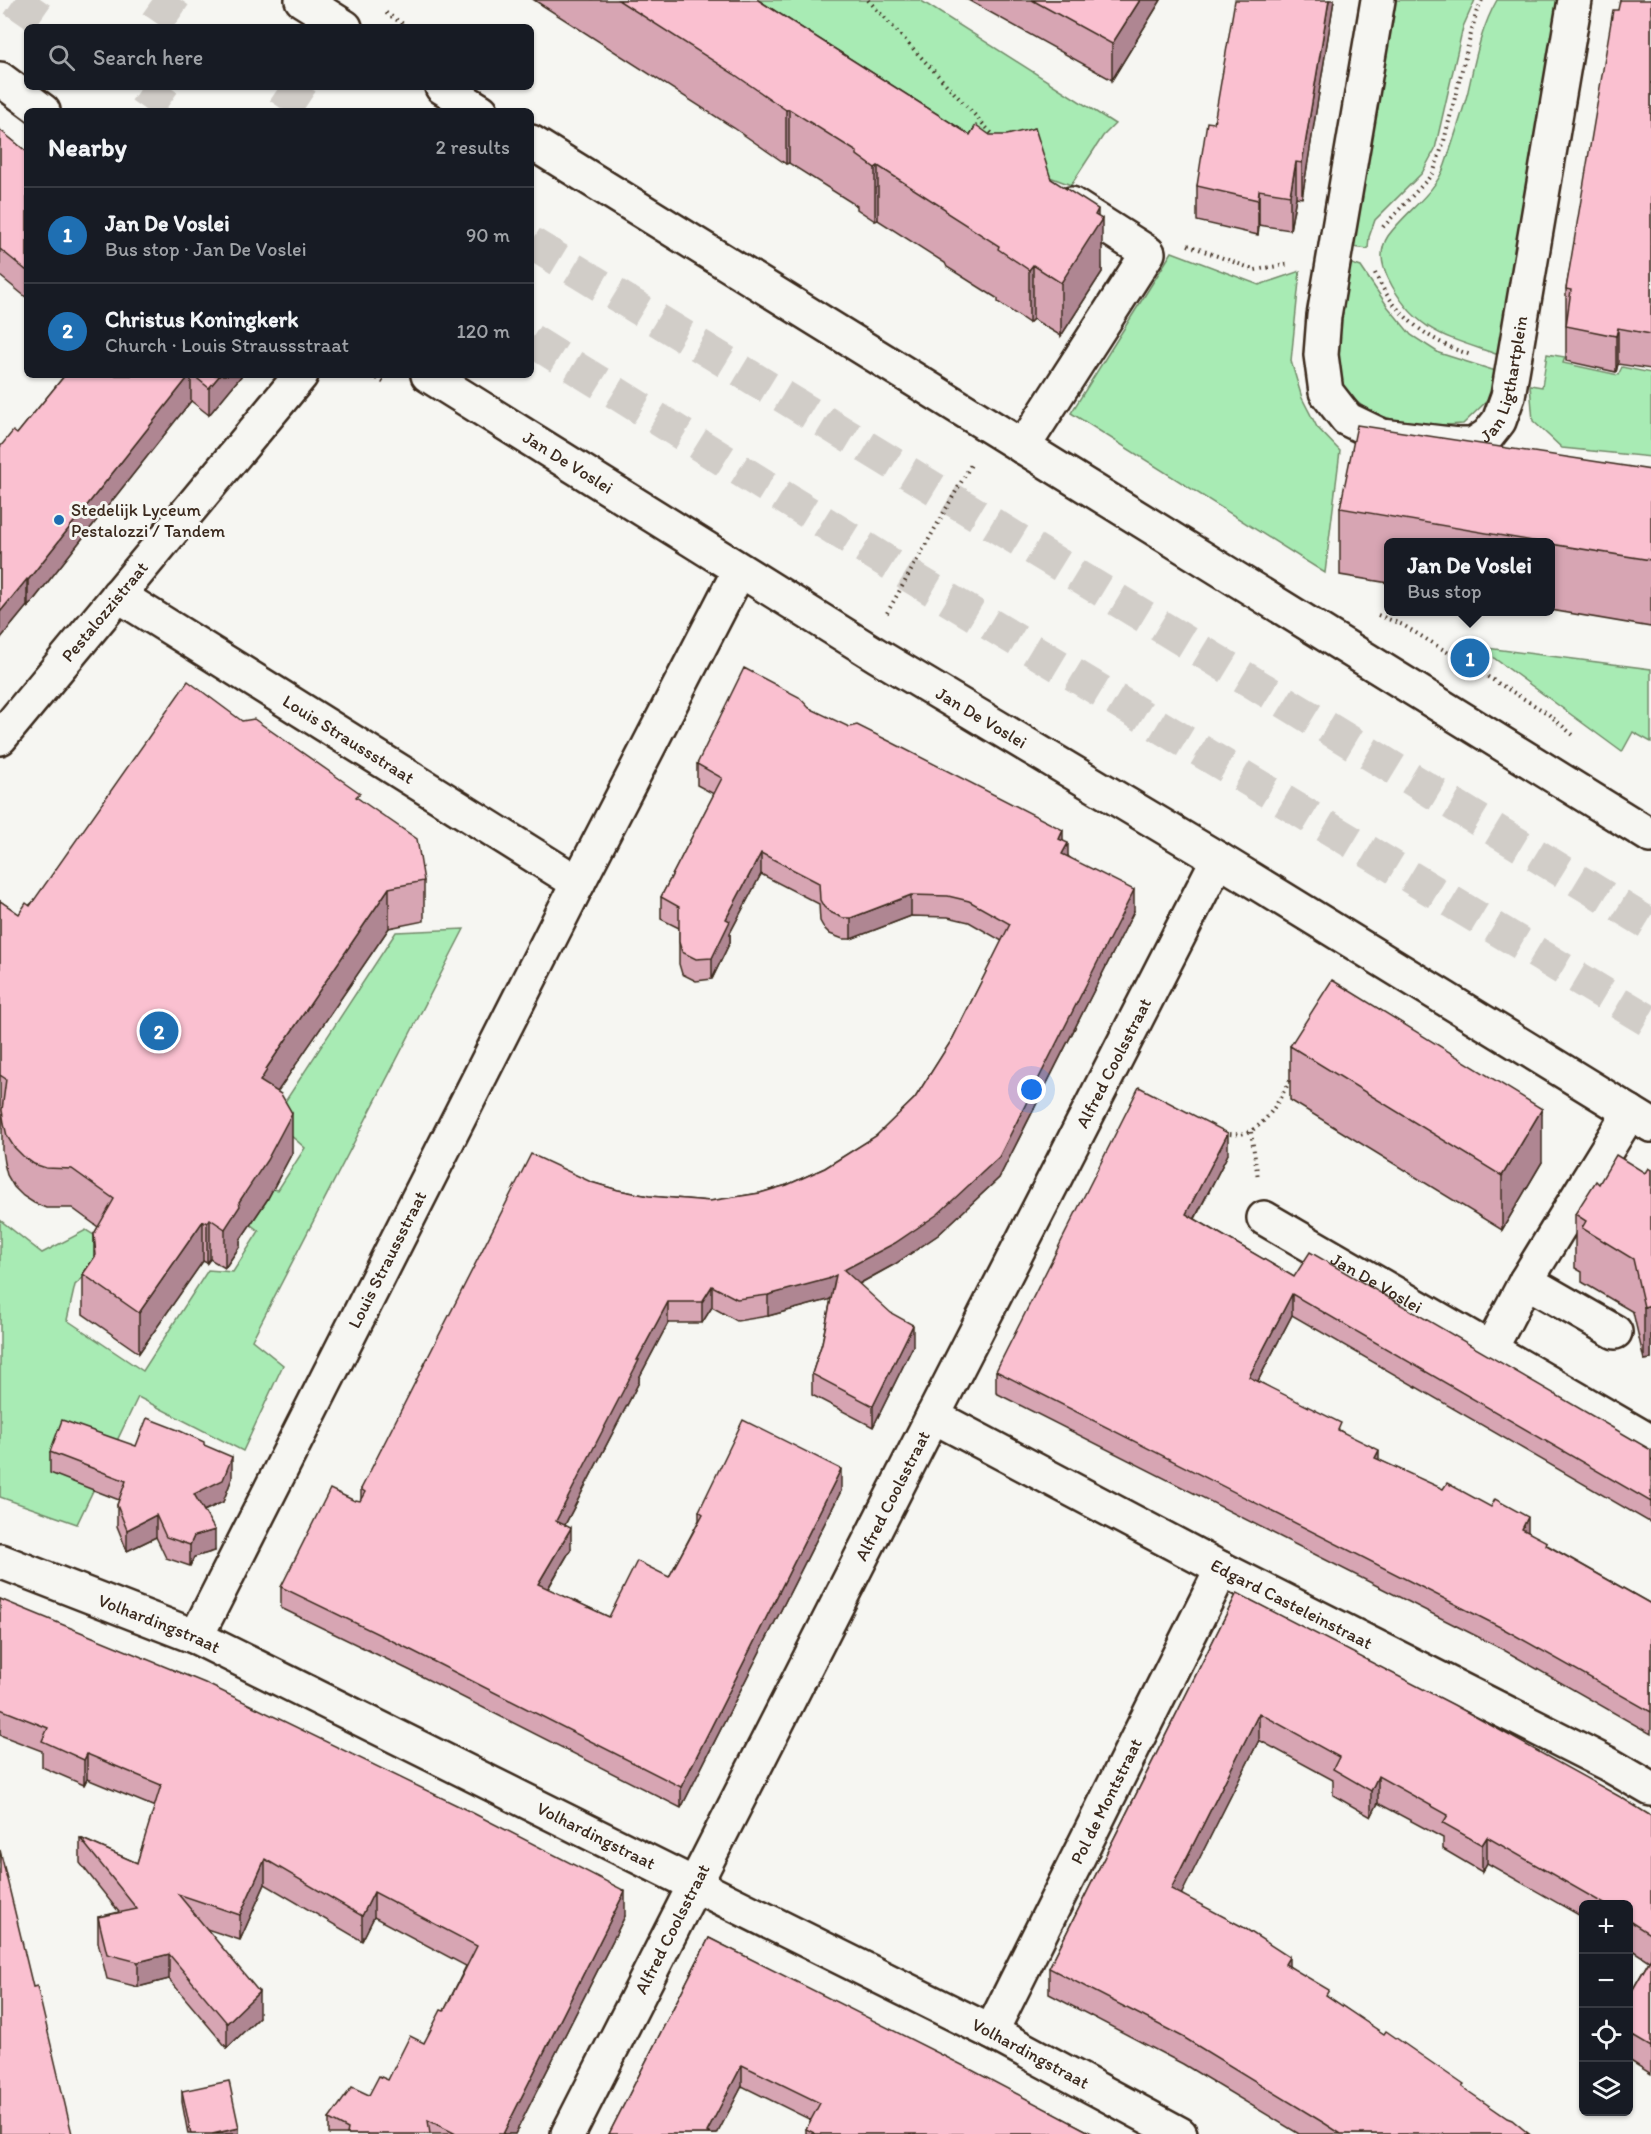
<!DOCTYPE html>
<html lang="en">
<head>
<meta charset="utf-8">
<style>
	body { margin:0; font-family:Itim,sans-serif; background:#242831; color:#f1f3f6 }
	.controls { position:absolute; right:18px; bottom:18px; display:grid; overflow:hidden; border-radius:9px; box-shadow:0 2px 4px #0004 }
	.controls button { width:54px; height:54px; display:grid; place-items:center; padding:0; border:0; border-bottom:2px solid #363941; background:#171b24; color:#f1f3f6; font:30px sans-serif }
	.you { position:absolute; left:1032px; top:1090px; width:21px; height:21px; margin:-15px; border:4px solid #fff; border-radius:50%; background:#1a73e8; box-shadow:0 0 0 9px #1a73e833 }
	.badge { display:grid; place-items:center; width:39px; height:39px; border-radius:50%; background:#1f6fb2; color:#fff; font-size:20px; font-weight:700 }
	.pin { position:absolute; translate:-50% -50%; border:3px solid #fff; box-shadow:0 2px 6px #0006 }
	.popup { position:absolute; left:1384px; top:538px; width:171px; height:78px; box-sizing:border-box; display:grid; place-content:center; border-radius:9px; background:#171b24; filter:drop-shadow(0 2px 4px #0005); font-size:20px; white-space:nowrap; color:#9ea1a6 }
	.popup b { font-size:22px; color:#f1f3f6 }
	.popup::after { content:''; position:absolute; left:50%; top:100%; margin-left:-12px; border:12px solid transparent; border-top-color:#171b24 }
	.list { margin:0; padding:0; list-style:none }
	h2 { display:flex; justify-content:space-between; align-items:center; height:78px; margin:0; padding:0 24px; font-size:26px }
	h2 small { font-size:20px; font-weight:400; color:#9ea1a6 }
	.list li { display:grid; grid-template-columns:39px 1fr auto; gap:18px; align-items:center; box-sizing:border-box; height:96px; padding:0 24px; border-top:2px solid #363941 }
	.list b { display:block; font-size:22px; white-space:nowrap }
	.list p { margin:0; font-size:20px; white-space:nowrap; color:#9ea1a6 }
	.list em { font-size:20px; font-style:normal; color:#9ea1a6 }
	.icon { flex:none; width:33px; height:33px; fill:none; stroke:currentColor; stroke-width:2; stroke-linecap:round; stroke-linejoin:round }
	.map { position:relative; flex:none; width:1651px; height:2134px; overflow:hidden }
	.search { position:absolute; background:#171b24; box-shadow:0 2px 4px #0004; left:24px; top:24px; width:510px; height:66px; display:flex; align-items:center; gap:15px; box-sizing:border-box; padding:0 21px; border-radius:9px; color:#9ea1a6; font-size:22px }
	.panel { position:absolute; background:#171b24; box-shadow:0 2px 4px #0004; left:24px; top:108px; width:510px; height:270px; border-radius:9px }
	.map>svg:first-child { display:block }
</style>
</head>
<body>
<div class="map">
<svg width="1651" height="2134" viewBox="0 0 1651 2134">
	<rect width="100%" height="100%" fill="#f6f6f2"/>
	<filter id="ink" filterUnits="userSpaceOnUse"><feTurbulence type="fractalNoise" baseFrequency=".0167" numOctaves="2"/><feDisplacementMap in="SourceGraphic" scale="12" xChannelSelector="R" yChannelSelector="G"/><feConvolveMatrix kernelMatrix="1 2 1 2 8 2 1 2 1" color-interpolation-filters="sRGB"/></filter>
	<g filter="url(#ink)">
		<g fill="#a8ebb4" stroke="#728a69" stroke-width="1.5">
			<polygon points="687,0 920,0 1115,124 1103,136 1071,185 1047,176"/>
			<polygon points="1394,0 1475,0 1463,27 1435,149 1422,173 1375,220 1369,237 1368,249 1353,247"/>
			<path d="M1497,0H1562L1499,355C1447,337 1414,332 1388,278C1381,263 1379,250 1388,236C1406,211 1435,194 1445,165C1453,141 1462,115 1468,91C1475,60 1481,28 1497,0Z"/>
			<polygon points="1172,252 1259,285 1300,271 1291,361 1302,398 1317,427 1340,451 1325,573 1071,413"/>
			<path d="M1352,264L1361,267L1388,307L1411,335L1439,353L1502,373L1490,398L1463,424C1413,428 1338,421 1336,356C1335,328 1344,298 1349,269Z"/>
			<polygon points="1547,354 1565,357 1563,363 1618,375 1622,367 1651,373 1651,457 1562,448 1533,421 1530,385 1542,387"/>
			<polygon points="1479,647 1651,669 1651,742 1633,732 1622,752"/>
			<polygon points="464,929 252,1340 283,1365 243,1451 138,1397 77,1524 0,1497 0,1220 42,1253 86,1230 115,1248 75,1285 67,1320 143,1371 208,1270 233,1272 259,1231 221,1203 239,1183 278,1190 305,1148 273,1120 396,932"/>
		</g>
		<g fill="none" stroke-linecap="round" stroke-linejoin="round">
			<g stroke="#d1cdc8" stroke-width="33" stroke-dasharray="33 16" stroke-linecap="butt">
				<polyline points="14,0 53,27"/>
				<polyline points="152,0 191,27"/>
				<polyline points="141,87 175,111"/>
				<polyline points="279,87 315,111"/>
				<polyline points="531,243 1651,925"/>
				<polyline points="531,340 918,581 1651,1022"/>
			</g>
			<defs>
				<g id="minor">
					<path id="s1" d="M1378,0L1324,316L1321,355L1326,392L1347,419L1382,436L1459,445H1473L1488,435L1499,421L1508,396L1575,0"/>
					<polyline points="1023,447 1148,253 1071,204"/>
					<path id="s2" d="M118,595L578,883"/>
					<path id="s3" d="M0,738L301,375"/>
					<path id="s4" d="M1264,1218L1651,1442"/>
					<polyline points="1526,1281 1615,1332"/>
					<polyline points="1491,1348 1526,1281 1630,1112"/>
					<path id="s5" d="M933,1416L1222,1569L1608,1764L1651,1789"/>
					<path id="s6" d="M0,1561L196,1637L991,2032L1180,2134"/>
					<path id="s7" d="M196,1637L578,883L739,571"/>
					<path id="s8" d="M991,2032L1222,1569"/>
					<path id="s9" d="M568,2134L933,1416L1218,859"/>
				</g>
				<g id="secondary">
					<polyline points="302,0 345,27"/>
					<polyline points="0,79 43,111"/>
					<polyline points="442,87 481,111"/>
					<polyline points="531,142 1651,836"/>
					<path id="s10" d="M428,375L878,656L1218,859L1651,1125"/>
				</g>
			</defs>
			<use href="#minor" stroke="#3b2a1e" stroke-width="38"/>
			<use href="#secondary" stroke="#3b2a1e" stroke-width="38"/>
			<g stroke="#3b2a1e" stroke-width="4" stroke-dasharray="1.5 4.5" stroke-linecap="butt">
				<polyline points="868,0 996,138"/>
				<polyline points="386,13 408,27"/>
				<polyline points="1383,227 1428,179 1434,171 1444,141 1477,10 1482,0"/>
				<polyline points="1188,245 1255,270 1289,264"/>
				<path d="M1375,273C1393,314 1429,342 1471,355"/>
				<polyline points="372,375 386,384"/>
				<polyline points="887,613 972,463"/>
				<polyline points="1378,615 1403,625 1547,713 1573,735"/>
				<polyline points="1251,1132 1258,1178"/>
				<path d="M1224,1133C1261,1142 1276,1104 1292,1077"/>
			</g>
			<use href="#minor" stroke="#f6f6f2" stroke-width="33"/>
			<use href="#secondary" stroke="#f6f6f2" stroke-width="33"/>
		</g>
		<g fill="#d7a5b3" stroke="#3b2a1e" stroke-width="1.5">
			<polygon points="534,0 758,0 970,135 1051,179 1098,217 1102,272 1061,336 1033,319 1029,323 998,302 998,299 947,267 945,263 878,220 875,221 857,209 857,206 789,163 786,164 734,128"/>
			<polygon points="968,0 1161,0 1112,80"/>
			<polygon points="1334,0 1302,198 1296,197 1290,230 1259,225 1258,235 1197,221 1197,186 1214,123"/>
			<polygon points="1651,0 1651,369 1618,364 1616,372 1566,361 1566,289 1618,10"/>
			<polygon points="0,130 27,152 27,298 0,276"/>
			<polygon points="65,375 242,375 209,415 191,401 28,607 27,606 0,639 0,447 17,434"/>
			<polygon points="1651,470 1651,627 1551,610 1551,543 1389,543 1389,583 1340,575 1340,508"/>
			<polygon points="809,708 1063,841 1068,856 1134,911 999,1178 938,1235 895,1264 859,1284 913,1346 873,1427 812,1395 812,1374 822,1343 831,1299 768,1316 737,1321 712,1307 702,1323 668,1323 639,1378 639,1382 565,1525 571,1549 548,1589 609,1617 669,1577 699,1520 699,1511 841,1491 681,1808 409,1670 281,1608 281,1587 355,1501 360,1501 361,1499 361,1489 591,1182 618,1190 649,1196 710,1201 760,1193 787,1185 825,1168 876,1136 915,1098 953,1038 1002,941 969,922 948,917 911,916 851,939 843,939 830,934 824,928 820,921 819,904 761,874 730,933 730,942 712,979 696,981 682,974 679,964 679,928 661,919 661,897 714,794 697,785 697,764"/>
			<polygon points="242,721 360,800 424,881 424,921 389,928 277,1092 292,1153 267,1200 240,1240 240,1246 225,1268 210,1259 207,1263 203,1261 139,1353 83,1314 83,1274 94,1258 94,1234 98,1227 72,1208 46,1208 34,1203 23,1196 14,1187 7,1175 4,1163 2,1150 2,1117 0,1115 0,901 19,914"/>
			<polygon points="1290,1046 1542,1162 1502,1230 1290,1100"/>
			<polygon points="1228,1154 1195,1219 1294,1277 1651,1450 1651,1523 1292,1315 1258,1381 1341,1431 1379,1460 1528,1532 1547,1545 1651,1604 1651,1734 1502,1649 996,1393 996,1371"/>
			<polygon points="1651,1170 1651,1359 1644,1360 1633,1312 1582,1282 1582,1272 1575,1268 1575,1214 1599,1184 1645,1173"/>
			<polygon points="204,1445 232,1478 223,1502 204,1511 215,1551 194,1557 190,1566 166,1558 156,1537 127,1551 117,1526 117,1505 119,1500 50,1473 50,1452 136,1446"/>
			<polygon points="1237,1593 1651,1816 1651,2074 1629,2060 1629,1996 1649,1961 1629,1948 1629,1905 1584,1905 1584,1918 1487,1863 1482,1872 1443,1849 1443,1838 1378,1803 1371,1817 1333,1795 1333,1780 1259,1740 1181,1894 1289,1966 1329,1997 1529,2134 1299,2134 1183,2064 1049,1994 1049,1968"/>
			<polygon points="0,1599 625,1916 515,2134 329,2134 329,2119 369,2095 388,2080 424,2043 444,2011 466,1966 374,1917 362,1941 265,1884 240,1940 207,1929 259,2017 227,2048 169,1979 138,1987 107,1979 98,1942 98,1917 119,1912 80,1863 80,1838 137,1863 155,1807 87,1779 84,1785 42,1767 42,1751 0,1735"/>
			<polygon points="709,1938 1093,2134 806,2134 806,2129 811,2120 742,2086 717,2134 609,2134"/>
			<polygon points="182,2091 239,2134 188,2134 182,2102"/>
		</g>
		<g fill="#af8692" stroke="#3b2a1e" stroke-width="1.5">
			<polygon points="1140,0 1161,0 1112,80 1112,44"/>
			<polygon points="1329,0 1334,0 1302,198 1302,163"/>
			<polygon points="789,109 789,163 786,164 786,110"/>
			<polygon points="1296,162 1296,197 1290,230 1290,195"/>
			<polygon points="878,166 878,220 875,221 875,168"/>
			<polygon points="1259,190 1259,225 1258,235 1258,200"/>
			<polygon points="1098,209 1098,224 1102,219 1102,272 1061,336 1061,283"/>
			<polygon points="1033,265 1033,319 1029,323 1029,270"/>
			<polygon points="1618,328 1618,364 1616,372 1616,336"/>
			<polygon points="190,375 191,375 191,401 28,607 28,580"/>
			<polygon points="220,375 242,375 209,415 209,388"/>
			<polygon points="27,579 27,606 0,639 0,612"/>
			<polygon points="1063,830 1063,851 1059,839"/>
			<polygon points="1068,843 1068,865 1062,854"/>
			<polygon points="761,853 761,874 730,933 730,942 712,979 712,958 726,919"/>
			<polygon points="389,888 389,928 267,1107 260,1081 266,1069"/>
			<polygon points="1134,890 1134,911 999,1178 938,1235 895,1264 844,1292 844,1270"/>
			<polygon points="911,895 911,916 851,939 851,918"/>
			<polygon points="1542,1109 1542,1162 1502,1230 1502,1176"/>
			<polygon points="292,1113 292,1153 267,1200 240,1240 240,1246 225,1268 225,1229 239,1202"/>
			<polygon points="1228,1133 1228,1154 1186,1235 1186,1214"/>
			<polygon points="210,1219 210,1259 207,1263 207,1223"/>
			<polygon points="203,1221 203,1261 139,1353 139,1313"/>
			<polygon points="836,1275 836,1296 828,1300 768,1316 768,1295"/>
			<polygon points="712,1286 712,1307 702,1323 702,1302"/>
			<polygon points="1292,1294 1292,1315 1249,1398 1249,1377"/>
			<polygon points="668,1302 668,1323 639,1378 639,1382 556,1542 556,1521 637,1360"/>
			<polygon points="1651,1305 1651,1359 1644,1360 1644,1307"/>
			<polygon points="913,1325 913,1346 873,1427 873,1406"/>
			<polygon points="1379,1450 1379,1472 1375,1458"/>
			<polygon points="232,1457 232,1478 223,1502 194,1515 194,1494"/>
			<polygon points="841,1469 841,1491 681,1808 681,1787"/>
			<polygon points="156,1515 156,1537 127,1551 127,1530"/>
			<polygon points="1528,1517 1528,1539 1522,1529"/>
			<polygon points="571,1528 571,1549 538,1605 538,1584"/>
			<polygon points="215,1530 215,1551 194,1557 190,1566 190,1545 194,1536"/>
			<polygon points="1259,1713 1259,1740 1171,1915 1171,1889"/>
			<polygon points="87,1754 87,1779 84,1785 84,1760"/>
			<polygon points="1378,1776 1378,1803 1371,1817 1371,1791"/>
			<polygon points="1487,1837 1487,1863 1482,1872 1482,1845"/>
			<polygon points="265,1859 265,1884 240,1940 240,1915"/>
			<polygon points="625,1891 625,1916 515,2134 503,2134"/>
			<polygon points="374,1892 374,1917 362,1941 362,1916"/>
			<polygon points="169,1954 169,1979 138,1987 138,1962"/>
			<polygon points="1289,1957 1289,1983 1285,1964"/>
			<polygon points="259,1992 259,2017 227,2048 227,2023"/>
			<polygon points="742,2065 742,2086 717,2134 707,2134 707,2132"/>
			<polygon points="239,2128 239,2134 212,2134"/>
		</g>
		<g fill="#fac0d0" stroke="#3b2a1e" stroke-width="1.5">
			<polygon points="618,0 758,0 970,135 976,125 990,135 1007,135 1035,128 1051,179 1098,209 1095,215 1102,219 1061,283 1033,265 1029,270 998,249 999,246 947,213 945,209 878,166 875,168 857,155 857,152 789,109 786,110 734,74"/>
			<polygon points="1032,0 1140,0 1112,44"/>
			<polygon points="1235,0 1329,0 1302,163 1296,162 1290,195 1259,190 1258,200 1197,186 1207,122 1214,123"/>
			<polygon points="1620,0 1651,0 1651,334 1618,328 1616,336 1566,326 1571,290 1566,289 1613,10 1618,10"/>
			<polygon points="0,130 27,152 27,271 0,249"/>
			<polygon points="65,375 190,375 28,580 27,579 0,612 0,447 13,431 17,434"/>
			<polygon points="193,375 220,375 209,388"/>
			<polygon points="1357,425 1651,470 1651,560 1551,544 1551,543 1544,543 1340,508"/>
			<polygon points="744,668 799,697 809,708 849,727 857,725 889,741 1063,830 1059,839 1068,843 1062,854 1134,890 999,1157 938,1214 895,1243 844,1270 891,1313 913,1325 873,1406 812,1374 822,1343 836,1275 828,1279 768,1295 737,1299 712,1286 702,1302 668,1302 637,1360 639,1360 556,1521 571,1528 538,1584 609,1617 637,1561 669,1577 703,1514 699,1511 743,1420 841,1469 681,1787 409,1649 281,1587 330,1489 355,1501 356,1500 360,1501 365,1492 361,1489 531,1154 591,1182 618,1190 649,1196 710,1201 760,1193 787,1185 825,1168 876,1136 915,1098 953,1038 1010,924 969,901 948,896 911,895 851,918 843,918 830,912 824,907 820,900 819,883 761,853 726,919 730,921 712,958 696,959 682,952 679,942 679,907 661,897 722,778 697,764"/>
			<polygon points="188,681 242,721 254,719 360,793 356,797 417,839 424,881 389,888 266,1069 267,1070 260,1081 281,1094 292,1113 267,1160 239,1202 240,1206 225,1229 210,1219 207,1223 203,1221 139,1313 83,1274 96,1255 94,1234 114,1199 72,1169 46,1168 34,1164 23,1156 14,1147 7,1136 4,1123 2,1110 6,1079 0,1075 0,901 19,914 26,903 30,906"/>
			<polygon points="1332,980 1542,1109 1502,1176 1290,1046"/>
			<polygon points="1139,1087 1228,1133 1186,1214 1294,1277 1310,1252 1651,1450 1651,1502 1292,1294 1249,1377 1341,1423 1338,1430 1379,1450 1375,1458 1443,1489 1447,1483 1491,1507 1495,1499 1528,1517 1522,1529 1547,1542 1546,1545 1651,1604 1651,1712 1502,1628 996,1371"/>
			<polygon points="1616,1155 1645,1173 1648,1168 1651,1170 1651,1305 1644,1307 1633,1259 1582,1228 1586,1221 1575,1214 1596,1181 1599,1184"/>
			<polygon points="147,1418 178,1430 204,1442 204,1445 232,1457 223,1480 194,1494 215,1530 194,1536 190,1545 166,1537 156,1515 127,1530 117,1505 126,1481 50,1452 62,1420 136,1446"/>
			<polygon points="1237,1593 1454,1705 1622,1798 1651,1816 1651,1935 1629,1921 1629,1905 1606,1905 1487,1837 1482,1845 1443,1823 1448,1815 1378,1776 1371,1791 1333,1769 1339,1757 1259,1713 1171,1889 1243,1927 1289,1957 1285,1964 1329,1990 1326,1995 1384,2034 1386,2031 1464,2085 1462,2087 1507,2118 1512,2120 1529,2134 1341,2134 1324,2123 1183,2037 1049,1968"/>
			<polygon points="0,1599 205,1683 471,1812 625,1891 503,2134 456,2134 428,2120 430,2134 347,2134 348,2129 329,2119 352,2087 369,2095 379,2076 388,2080 410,2036 424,2043 441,2010 444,2011 477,1946 374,1892 362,1916 265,1859 240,1915 178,1894 259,1992 227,2023 169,1954 138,1962 107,1954 98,1917 137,1909 80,1838 137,1863 161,1785 87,1754 84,1760 42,1741 48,1728 0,1709"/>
			<polygon points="0,1850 33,1987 37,1986 72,2134 0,2134"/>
			<polygon points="709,1938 968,2068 1093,2134 816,2134 806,2129 820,2103 742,2065 707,2132 712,2134 609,2134"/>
			<polygon points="1651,1958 1651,2047 1629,2034 1629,1996"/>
			<polygon points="229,2081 239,2128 212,2134 191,2134 182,2091"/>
		</g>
	</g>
	<circle fill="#1f6fb2" stroke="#f6f6f2" stroke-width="2" cx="59" cy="520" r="6"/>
	<g text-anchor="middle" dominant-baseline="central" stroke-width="6" stroke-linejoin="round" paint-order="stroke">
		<g font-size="18" fill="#3b2a1e" stroke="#f6f6f2">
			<text stroke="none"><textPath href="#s1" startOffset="639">Jan Ligthartplein</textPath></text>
			<text stroke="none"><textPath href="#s10" startOffset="165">Jan De Voslei</textPath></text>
			<text stroke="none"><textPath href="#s3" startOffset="164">Pestalozzistraat</textPath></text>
			<text stroke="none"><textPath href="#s10" startOffset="651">Jan De Voslei</textPath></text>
			<text stroke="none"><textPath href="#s2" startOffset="272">Louis Straussstraat</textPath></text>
			<text stroke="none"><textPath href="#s9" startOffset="1202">Alfred Coolsstraat</textPath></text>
			<text stroke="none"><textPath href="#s7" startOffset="423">Louis Straussstraat</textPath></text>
			<text stroke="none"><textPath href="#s4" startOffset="130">Jan De Voslei</textPath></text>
			<text stroke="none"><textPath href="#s9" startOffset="716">Alfred Coolsstraat</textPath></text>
			<text stroke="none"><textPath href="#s5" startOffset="405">Edgard Casteleinstraat</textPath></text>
			<text stroke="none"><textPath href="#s6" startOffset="171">Volhardingstraat</textPath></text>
			<text stroke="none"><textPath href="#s8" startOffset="258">Pol de Montstraat</textPath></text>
			<text stroke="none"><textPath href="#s6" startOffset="657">Volhardingstraat</textPath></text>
			<text stroke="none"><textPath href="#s9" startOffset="230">Alfred Coolsstraat</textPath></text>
			<text stroke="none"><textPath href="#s6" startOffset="1143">Volhardingstraat</textPath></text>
		</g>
		<g font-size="18" fill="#3b2a1e" stroke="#f6f6f2" text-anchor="start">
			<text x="71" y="510">Stedelijk Lyceum<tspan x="71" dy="21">Pestalozzi / Tandem</tspan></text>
		</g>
	</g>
</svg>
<div class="controls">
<button>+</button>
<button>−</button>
<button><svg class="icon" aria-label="locate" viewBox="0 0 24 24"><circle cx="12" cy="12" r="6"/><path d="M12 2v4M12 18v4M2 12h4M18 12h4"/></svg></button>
<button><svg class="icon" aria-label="layers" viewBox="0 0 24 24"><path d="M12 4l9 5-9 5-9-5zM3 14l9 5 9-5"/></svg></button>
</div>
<div class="you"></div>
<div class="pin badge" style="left:1470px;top:658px">1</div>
<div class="popup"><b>Jan De Voslei</b>Bus stop</div>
<div class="pin badge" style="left:159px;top:1031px">2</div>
<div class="search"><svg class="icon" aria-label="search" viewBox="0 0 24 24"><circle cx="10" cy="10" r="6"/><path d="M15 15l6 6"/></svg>Search here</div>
<section class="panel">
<h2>Nearby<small>2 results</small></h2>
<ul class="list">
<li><span class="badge">1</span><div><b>Jan De Voslei</b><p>Bus stop · Jan De Voslei</p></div><em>90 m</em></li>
<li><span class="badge">2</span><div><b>Christus Koningkerk</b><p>Church · Louis Straussstraat</p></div><em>120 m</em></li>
</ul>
</section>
</div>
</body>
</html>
